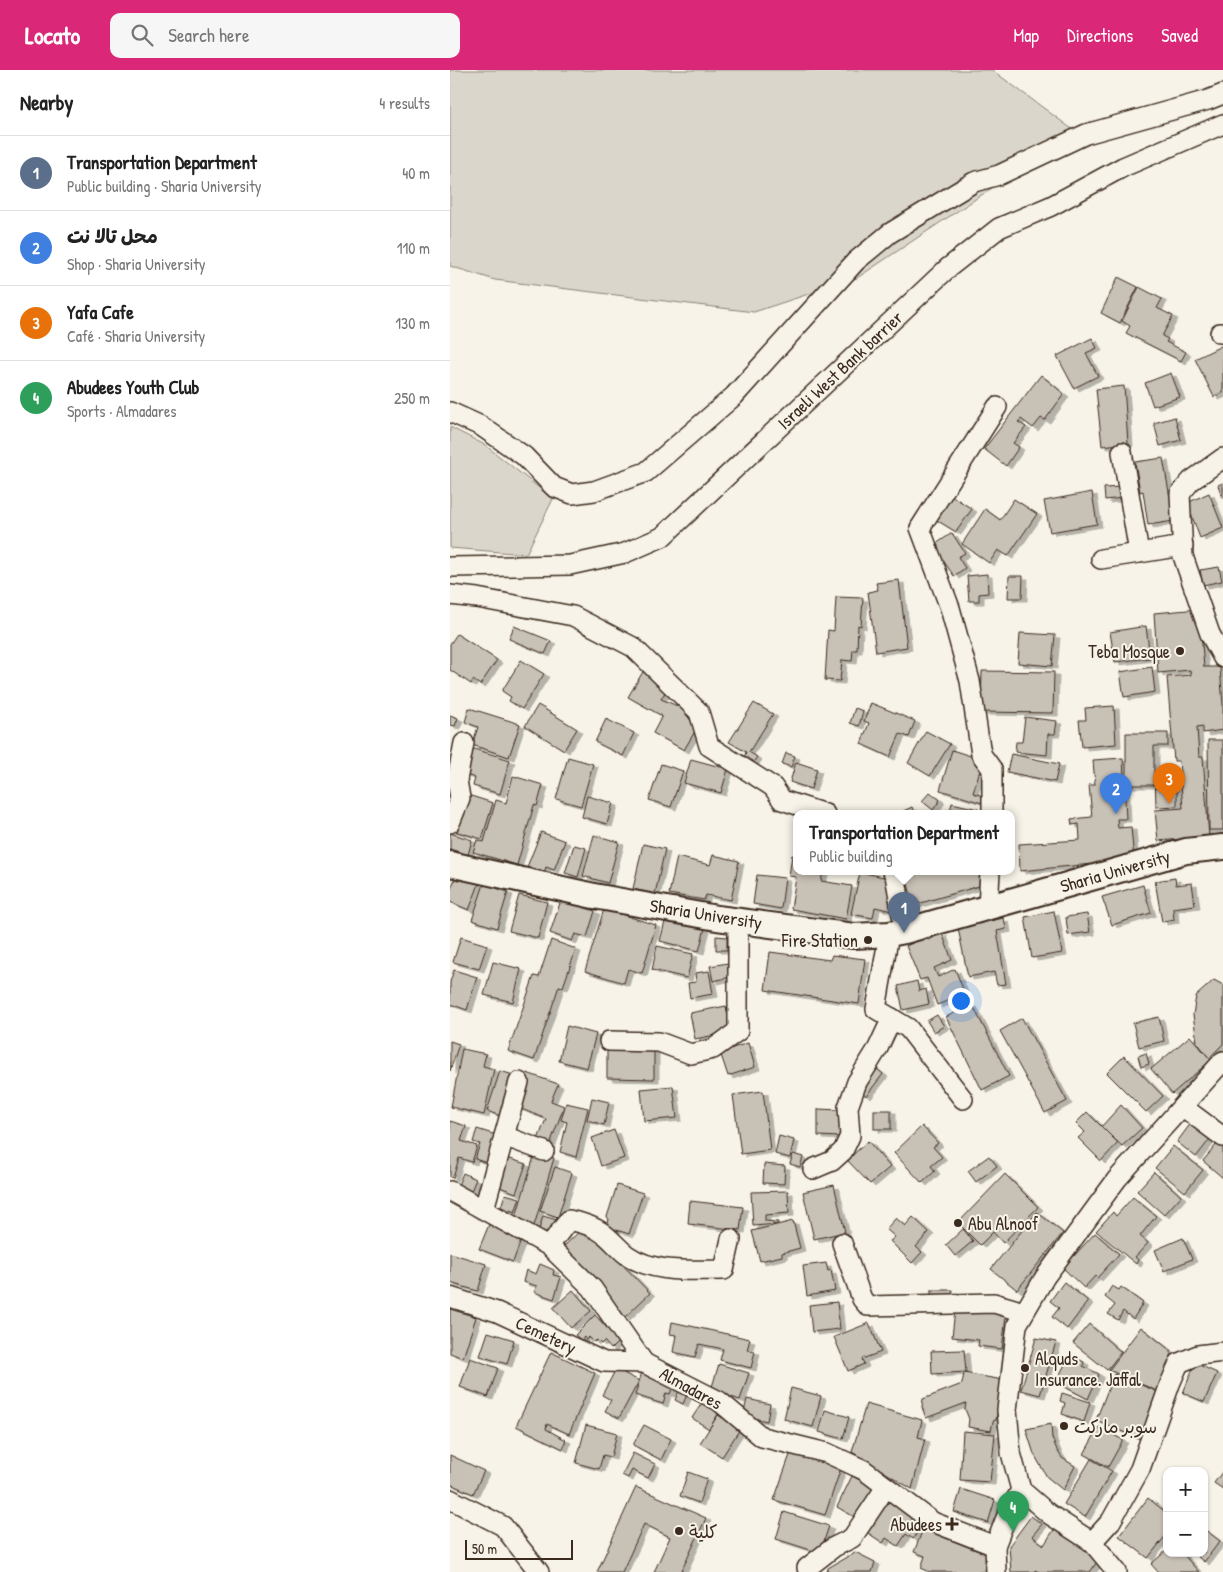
<!DOCTYPE html>
<html lang="en">
<head>
<meta charset="utf-8">
<style>
	body { margin:0; font-family:"Patrick Hand","Playpen Sans Arabic",sans-serif; background:#f6f6f6; color:#222 }
	.controls { position:absolute; right:15px; bottom:15px; display:grid; overflow:hidden; border-radius:10px; box-shadow:0 1px 4px #0004 }
	.controls button { width:45px; height:45px; display:grid; place-items:center; padding:0; border:0; border-bottom:1px solid #e0e0e0; background:#fff; color:#222; font:25px sans-serif }
	.scale { position:absolute; left:15px; bottom:12px; width:108px; box-sizing:border-box; padding-left:5px; border:2px solid #3b2a1e; border-top:0; font-size:14px; line-height:18px; white-space:nowrap; color:#3b2a1e; -webkit-text-stroke:4px #f7f3e8; paint-order:stroke }
	.you { position:absolute; left:510px; top:930px; width:18px; height:18px; margin:-12px; border:4px solid #fff; border-radius:50%; background:#1a73e8; box-shadow:0 0 0 8px #1a73e833 }
	.badge { display:grid; place-items:center; width:32px; height:32px; border-radius:50%; background:#db2777; color:#fff; font-size:16px; font-weight:700 }
	.pin { position:absolute; translate:-50% -41px; filter:drop-shadow(0 1px 2px #0008) }
	.pin::after { content:''; position:absolute; top:26px; width:18px; height:15px; background:inherit; clip-path:polygon(0 0,100% 0,50% 100%) }
	.popup { position:absolute; left:343px; top:740px; width:222px; height:65px; box-sizing:border-box; display:grid; place-content:center; border-radius:10px; background:#fff; filter:drop-shadow(0 1px 4px #0005); font-size:16px; white-space:nowrap; color:#767676 }
	.popup b { font-size:19px; color:#222 }
	.popup::after { content:''; position:absolute; left:50%; top:100%; margin-left:-10px; border:10px solid transparent; border-top-color:#fff }
	.list { margin:0; padding:0; list-style:none }
	h2 { display:flex; justify-content:space-between; align-items:center; height:65px; margin:0; padding:0 20px; font-size:21px }
	h2 small { font-size:16px; font-weight:400; color:#767676 }
	.list li { display:grid; grid-template-columns:32px 1fr auto; gap:15px; align-items:center; box-sizing:border-box; height:75px; padding:0 20px; border-top:1px solid #e0e0e0 }
	.list b { display:block; font-size:19px; white-space:nowrap }
	.list p { margin:0; font-size:16px; white-space:nowrap; color:#767676 }
	.list em { font-size:16px; font-style:normal; color:#767676 }
	.icon { flex:none; width:28px; height:28px; fill:none; stroke:currentColor; stroke-width:2; stroke-linecap:round; stroke-linejoin:round }
	.map { position:relative; flex:none; width:773px; height:1502px; overflow:hidden }
	header { display:flex; align-items:center; gap:30px; box-sizing:border-box; height:70px; padding:0 25px; background:#db2777; color:#fff }
	header strong { font-size:24px }
	nav { display:flex; gap:28px; margin-inline-start:auto; font-size:18px }
	.search { width:350px; height:45px; background:#f6f6f6; display:flex; align-items:center; gap:12px; box-sizing:border-box; padding:0 18px; border-radius:10px; color:#767676; font-size:19px }
	main { display:flex }
	aside { flex:1; background:#fff }
	.map>svg:first-child { display:block }
</style>
</head>
<body>
<header>
<strong>Locato</strong>
<div class="search"><svg class="icon" aria-label="search" viewBox="0 0 24 24"><circle cx="10" cy="10" r="6"/><path d="M15 15l6 6"/></svg>Search here</div>
<nav><a>Map</a><a>Directions</a><a>Saved</a></nav>
</header>
<main>
<aside>
<h2>Nearby<small>4 results</small></h2>
<ul class="list">
<li><span class="badge" style="background:#5c6f8a">1</span><div><b>Transportation Department</b><p>Public building · Sharia University</p></div><em>40 m</em></li>
<li><span class="badge" style="background:#3f7fe0">2</span><div><b>محل تالا نت</b><p>Shop · Sharia University</p></div><em>110 m</em></li>
<li><span class="badge" style="background:#e8710a">3</span><div><b>Yafa Cafe</b><p>Café · Sharia University</p></div><em>130 m</em></li>
<li><span class="badge" style="background:#2e9e5b">4</span><div><b>Abudees Youth Club</b><p>Sports · Almadares</p></div><em>250 m</em></li>
</ul>
</aside>
<div class="map">
<svg width="773" height="1502" viewBox="0 0 773 1502">
	<defs>
		<filter id="shadow"><feDropShadow dx="5" dy="3" stdDeviation="0" flood-color="#0004"/></filter>
	</defs>
	<rect width="100%" height="100%" fill="#f7f3e8"/>
	<filter id="ink" filterUnits="userSpaceOnUse"><feTurbulence type="fractalNoise" baseFrequency=".02" numOctaves="2"/><feDisplacementMap in="SourceGraphic" scale="10" xChannelSelector="R" yChannelSelector="G"/><feConvolveMatrix kernelMatrix="1 2 1 2 8 2 1 2 1" color-interpolation-filters="sRGB"/></filter>
	<g filter="url(#ink)">
		<g fill="#dbd6cb" stroke="#8b8074">
			<polygon points="0,0 542,0 626,62 407,208 304,242 45,210 0,196"/>
			<polygon points="0,357 35,375 103,429 76,484 0,478"/>
		</g>
		<g fill="#c8c1b6" stroke="#3b2a1e" filter="url(#shadow)">
			<polygon points="668,207 688,217 670,253 651,243"/>
			<polygon points="689,217 712,229 707,238 723,246 712,266 718,269 716,272 736,282 731,291 676,263 680,256 672,251"/>
			<polygon points="642,268 647,278 636,283 648,306 624,318 607,286"/>
			<polygon points="773,275 773,323 764,327 745,289"/>
			<polygon points="721,303 730,327 703,336 695,313"/>
			<polygon points="591,305 614,324 595,350 591,348 583,358 571,349 568,352 576,357 563,373 569,377 556,396 534,379"/>
			<polygon points="674,316 678,373 652,376 646,319"/>
			<polygon points="725,347 731,370 710,376 704,353"/>
			<polygon points="713,388 724,451 698,455 693,421 690,422 685,392"/>
			<polygon points="773,413 773,429 768,415"/>
			<polygon points="672,417 673,428 655,430 654,418"/>
			<polygon points="642,422 647,454 600,462 594,431"/>
			<polygon points="759,423 773,458 750,468 737,433"/>
			<polygon points="499,424 522,439 506,462 483,448"/>
			<polygon points="564,429 587,444 558,486 548,480 539,493 512,474 535,439 550,450"/>
			<polygon points="502,463 515,483 508,487 515,498 504,506 483,476"/>
			<polygon points="769,497 772,511 753,515 750,500"/>
			<polygon points="537,504 538,523 529,524 529,531 519,531 517,506"/>
			<polygon points="559,506 573,506 572,528 558,528"/>
			<polygon points="449,510 457,577 426,582 418,522 428,520 426,513"/>
			<polygon points="386,527 413,528 411,556 408,555 407,580 403,580 402,591 392,590 390,611 375,610 378,560 384,561"/>
			<polygon points="749,539 754,597 770,597 773,635 773,660 753,663 753,656 747,657 749,687 753,687 759,767 708,771 705,740 733,738 729,691 724,691 717,607 741,605 740,600 708,603 704,543"/>
			<polygon points="64,556 101,571 95,584 59,569"/>
			<polygon points="696,556 700,588 665,592 660,562"/>
			<polygon points="570,563 605,565 602,596 568,593"/>
			<polygon points="7,564 47,590 30,615 23,610 21,614 0,600 0,574"/>
			<polygon points="71,590 94,604 72,639 59,631 61,627 52,621"/>
			<polygon points="702,597 705,622 674,627 670,602"/>
			<polygon points="194,600 220,614 211,629 230,637 247,658 234,680 203,663 212,646 178,627"/>
			<polygon points="532,601 604,602 603,643 531,642"/>
			<polygon points="304,633 323,644 299,682 307,687 302,694 294,688 296,682 279,672"/>
			<polygon points="421,633 465,651 459,667 450,664 440,687 411,674 419,653 414,651"/>
			<polygon points="88,635 127,659 114,680 75,656"/>
			<polygon points="664,636 666,674 632,677 629,650 636,650 635,638"/>
			<polygon points="19,638 70,654 59,687 22,675 28,657 15,652"/>
			<polygon points="405,638 413,641 409,656 400,653"/>
			<polygon points="0,645 8,648 5,656 0,655"/>
			<polygon points="575,647 607,651 605,664 598,664 597,685 565,682 566,672 572,672"/>
			<polygon points="156,649 184,663 173,686 145,672"/>
			<polygon points="476,661 500,674 480,706 458,693"/>
			<polygon points="676,663 718,663 718,676 704,676 704,715 676,715"/>
			<polygon points="758,670 773,670 773,760 759,760"/>
			<polygon points="21,678 60,690 50,724 23,716 25,708 13,704"/>
			<polygon points="502,680 533,690 523,723 534,726 532,733 490,720"/>
			<polygon points="336,683 345,686 341,697 332,694"/>
			<polygon points="561,684 609,694 605,712 557,702"/>
			<polygon points="118,687 143,694 131,736 106,729"/>
			<polygon points="673,688 676,749 667,749 668,758 681,757 684,790 570,801 569,774 630,770 629,754 622,755 621,749 642,747 639,715 645,715 643,690"/>
			<polygon points="241,689 278,699 271,723 234,713"/>
			<polygon points="346,692 367,699 361,719 340,712"/>
			<polygon points="211,694 233,701 221,737 199,730"/>
			<polygon points="727,702 727,736 706,737 705,703"/>
			<polygon points="63,706 93,715 87,736 84,735 67,795 23,782 27,770 34,772 46,730 56,733"/>
			<polygon points="480,722 490,730 483,740 472,731"/>
			<polygon points="18,725 43,733 32,769 1,760"/>
			<polygon points="137,726 163,733 157,754 132,747"/>
			<polygon points="502,733 528,739 527,744 499,744"/>
			<polygon points="462,737 465,744 447,744"/>
			<polygon points="91,762 115,771 104,800 96,797 94,804 77,797"/>
			<polygon points="0,763 22,770 18,785 0,779"/>
			<polygon points="144,765 169,772 158,813 133,806"/>
			<polygon points="193,774 215,779 205,824 183,819"/>
			<polygon points="124,775 136,778 128,807 115,803"/>
			<polygon points="263,785 289,791 281,830 256,825 254,830 219,824 227,787 260,795"/>
			<polygon points="342,785 346,786 346,802 373,802 371,811 402,816 396,849 341,839 346,807 339,806"/>
			<polygon points="410,802 443,809 439,831 443,832 442,841 425,837 423,848 401,844"/>
			<polygon points="461,802 531,802 529,816 464,835 455,804"/>
			<polygon points="7,804 29,814 19,840 0,832 0,821"/>
			<polygon points="307,805 335,808 331,839 303,834"/>
			<polygon points="725,808 726,815 742,813 745,835 723,838 724,850 712,852 705,811"/>
			<polygon points="34,814 58,822 47,858 22,850"/>
			<polygon points="693,815 701,843 662,855 652,827"/>
			<polygon points="69,825 97,832 88,868 59,861"/>
			<polygon points="111,830 145,841 137,867 125,864 122,871 100,863"/>
			<polygon points="154,839 206,855 192,903 178,899 174,913 135,901"/>
			<polygon points="604,841 612,883 582,888 575,847"/>
			<polygon points="637,844 640,862 618,865 616,847"/>
			<polygon points="216,848 255,858 249,881 210,871"/>
			<polygon points="554,848 556,859 547,861 556,914 547,915 544,902 518,907 508,858"/>
			<polygon points="492,863 502,890 484,898 488,907 505,899 515,924 487,935 477,908 470,910 456,876 476,867 478,870"/>
			<polygon points="266,866 277,867 277,880 266,880"/>
			<polygon points="11,867 37,875 29,899 3,892"/>
			<polygon points="101,870 126,879 113,917 109,916 84,990 58,981 84,906 89,907"/>
			<polygon points="207,876 243,884 237,908 202,900"/>
			<polygon points="320,882 380,890 382,885 415,889 409,934 315,920"/>
			<polygon points="43,892 71,899 63,932 34,925"/>
			<polygon points="278,893 281,907 263,911 260,896"/>
			<polygon points="4,900 27,907 17,940 0,934 0,912"/>
			<polygon points="259,901 263,924 240,928 238,913 246,912 245,903"/>
			<polygon points="764,910 773,915 773,974 759,988 747,972 743,945 746,926"/>
			<polygon points="467,911 469,921 476,919 479,934 453,940 448,916"/>
			<polygon points="522,934 559,1006 532,1020 496,947"/>
			<polygon points="276,936 281,962 245,969 240,943"/>
			<polygon points="487,945 494,956 484,962 477,951"/>
			<polygon points="709,947 714,971 689,977 683,953"/>
			<polygon points="572,948 617,1031 595,1043 550,961"/>
			<polygon points="117,956 146,964 137,998 109,991"/>
			<polygon points="740,966 761,990 722,1024 701,999"/>
			<polygon points="0,971 9,974 0,1001"/>
			<polygon points="298,973 305,997 278,1006 270,982"/>
			<polygon points="12,979 36,984 33,996 44,999 34,1045 1,1037"/>
			<polygon points="157,980 204,980 204,1009 157,1008"/>
			<polygon points="696,983 699,994 691,997 688,986"/>
			<polygon points="674,986 713,1026 696,1042 657,1003"/>
			<polygon points="422,995 433,1004 416,1026 410,1021"/>
			<polygon points="50,1001 67,1006 53,1047 37,1041"/>
			<polygon points="77,1003 108,1014 101,1031 114,1036 99,1077 87,1072 96,1049 64,1036"/>
			<polygon points="223,1016 227,1048 194,1051 191,1019"/>
			<polygon points="313,1021 320,1080 291,1084 283,1025"/>
			<polygon points="142,1028 159,1032 154,1055 137,1050"/>
			<polygon points="116,1033 138,1038 126,1087 110,1082 117,1052 111,1050"/>
			<polygon points="671,1035 692,1058 672,1076 651,1057"/>
			<polygon points="368,1039 391,1040 390,1067 368,1066"/>
			<rect x="424" y="1040" width="17" height="19"/>
			<polygon points="637,1042 668,1073 651,1091 628,1068 635,1062 626,1053"/>
			<polygon points="744,1049 764,1064 746,1087 727,1072"/>
			<polygon points="0,1051 16,1056 11,1071 27,1076 22,1092 9,1088 3,1108 0,1107"/>
			<polygon points="472,1056 488,1073 483,1077 492,1087 481,1096 485,1101 472,1113 444,1083"/>
			<polygon points="27,1059 49,1066 40,1094 25,1089 30,1074 23,1072"/>
			<polygon points="164,1060 174,1088 151,1096 142,1068"/>
			<polygon points="329,1066 344,1070 340,1088 325,1084"/>
			<polygon points="771,1069 773,1071 773,1108 753,1091"/>
			<polygon points="418,1071 440,1097 420,1114 397,1090"/>
			<polygon points="723,1076 753,1100 735,1122 705,1098"/>
			<polygon points="85,1083 104,1088 84,1156 65,1150"/>
			<polygon points="343,1084 353,1087 350,1097 340,1094"/>
			<polygon points="539,1086 547,1096 526,1112 518,1101"/>
			<polygon points="57,1088 76,1094 66,1123 47,1116"/>
			<polygon points="314,1094 335,1096 334,1114 313,1113"/>
			<polygon points="105,1097 122,1103 108,1147 90,1141"/>
			<polygon points="704,1102 731,1126 714,1145 687,1121"/>
			<polygon points="13,1103 26,1109 21,1121 8,1115"/>
			<polygon points="555,1104 588,1137 553,1173 543,1162 530,1175 508,1153"/>
			<polygon points="167,1115 193,1123 179,1164 157,1157 159,1149 157,1147"/>
			<polygon points="384,1115 395,1162 364,1169 353,1122"/>
			<polygon points="338,1121 339,1143 315,1145 315,1151 328,1152 328,1154 303,1156 301,1122"/>
			<polygon points="55,1124 70,1128 65,1142 51,1137"/>
			<polygon points="683,1127 706,1146 690,1166 698,1173 685,1187 688,1190 686,1194 646,1161 663,1142 666,1146"/>
			<polygon points="240,1131 293,1137 290,1160 238,1154"/>
			<polygon points="587,1142 613,1163 567,1220 541,1199"/>
			<polygon points="93,1146 107,1150 103,1164 89,1160"/>
			<polygon points="463,1147 479,1162 466,1177 472,1182 462,1193 440,1171 445,1167 436,1159 446,1148 455,1156"/>
			<polygon points="343,1151 350,1178 332,1183 332,1186 310,1191 302,1161"/>
			<polygon points="40,1152 73,1165 63,1192 29,1179"/>
			<polygon points="135,1156 200,1223 175,1247 110,1180"/>
			<polygon points="513,1159 523,1171 505,1186 496,1175"/>
			<polygon points="645,1163 669,1184 647,1208 645,1206 634,1218 613,1198"/>
			<polygon points="733,1168 742,1189 714,1201 705,1180"/>
			<polygon points="0,1183 36,1194 28,1221 0,1213"/>
			<polygon points="376,1193 378,1201 381,1200 385,1221 357,1226 353,1196"/>
			<polygon points="90,1194 104,1200 103,1205 111,1207 104,1229 84,1222 87,1216 73,1212 76,1200 86,1204"/>
			<polygon points="614,1212 638,1231 617,1259 602,1247 609,1238 600,1231"/>
			<polygon points="662,1216 669,1220 671,1217 693,1233 683,1249 673,1241 668,1250 658,1244 665,1235 655,1227"/>
			<polygon points="123,1220 141,1241 121,1258 103,1238"/>
			<polygon points="481,1220 503,1220 502,1231 481,1231"/>
			<polygon points="387,1232 390,1259 362,1262 359,1235"/>
			<polygon points="533,1236 557,1238 552,1279 528,1276 529,1270 502,1267 505,1240 532,1243"/>
			<polygon points="0,1239 26,1247 13,1288 0,1283"/>
			<polygon points="145,1245 169,1271 161,1279 154,1271 151,1274 147,1270 144,1272 139,1267 136,1270 134,1267 131,1270 125,1265"/>
			<polygon points="222,1252 300,1269 297,1280 305,1281 301,1298 270,1290 273,1279 249,1274 245,1287 223,1282 226,1265 220,1264"/>
			<polygon points="419,1253 431,1282 412,1289 414,1294 398,1301 384,1267"/>
			<polygon points="639,1254 671,1282 657,1300 623,1273"/>
			<polygon points="691,1257 721,1281 721,1290 707,1321 659,1300"/>
			<polygon points="38,1262 64,1270 57,1294 30,1286"/>
			<polygon points="586,1268 606,1272 590,1325 571,1320"/>
			<polygon points="514,1280 516,1302 482,1304 481,1281"/>
			<polygon points="101,1282 145,1303 119,1364 97,1354 96,1359 116,1370 113,1379 66,1356"/>
			<polygon points="620,1285 634,1292 633,1296 649,1304 638,1329 613,1316 616,1308 610,1304"/>
			<polygon points="20,1288 48,1298 38,1327 10,1317"/>
			<polygon points="745,1293 767,1303 754,1332 733,1323"/>
			<polygon points="269,1294 299,1303 290,1330 261,1320"/>
			<polygon points="166,1299 189,1311 169,1348 155,1341 161,1330 152,1325"/>
			<polygon points="192,1302 224,1312 220,1324 216,1323 213,1334 185,1325"/>
			<polygon points="514,1303 553,1310 546,1350 543,1351 541,1361 518,1357 519,1349 515,1339 516,1333 476,1348 472,1337 473,1329 512,1314"/>
			<polygon points="664,1304 711,1323 693,1370 646,1350"/>
			<polygon points="230,1318 238,1322 233,1334 225,1330"/>
			<polygon points="341,1318 371,1326 363,1357 334,1349"/>
			<polygon points="612,1323 640,1332 634,1352 612,1344 615,1333 610,1331"/>
			<polygon points="297,1329 320,1334 317,1351 293,1346"/>
			<polygon points="254,1330 270,1341 259,1359 242,1348"/>
			<polygon points="416,1334 472,1350 468,1367 475,1369 462,1419 402,1382"/>
			<polygon points="375,1340 399,1347 393,1369 369,1362"/>
			<polygon points="268,1345 290,1359 272,1387 250,1373"/>
			<polygon points="601,1354 602,1368 607,1380 612,1388 625,1396 613,1420 597,1407 584,1384 576,1359"/>
			<polygon points="136,1355 167,1363 161,1387 153,1385 149,1399 126,1393"/>
			<polygon points="194,1355 221,1369 211,1390 183,1375"/>
			<polygon points="649,1357 673,1370 658,1397 634,1384"/>
			<polygon points="513,1361 545,1364 540,1412 510,1410"/>
			<polygon points="342,1379 391,1398 375,1445 324,1430"/>
			<polygon points="183,1383 205,1394 198,1408 182,1400 178,1408 172,1405"/>
			<polygon points="0,1385 34,1401 23,1424 0,1414"/>
			<polygon points="641,1389 662,1401 635,1447 614,1434"/>
			<polygon points="773,1401 773,1419 764,1413"/>
			<polygon points="238,1402 257,1409 249,1433 230,1426"/>
			<polygon points="402,1406 425,1418 408,1449 387,1437"/>
			<polygon points="186,1417 256,1448 231,1502 204,1502 220,1467 194,1454 172,1502 147,1502"/>
			<polygon points="511,1419 545,1430 538,1453 504,1442"/>
			<polygon points="436,1427 474,1452 463,1469 456,1464 448,1476 436,1468 433,1473 415,1461"/>
			<polygon points="698,1428 717,1443 717,1464 698,1488 669,1466"/>
			<polygon points="334,1442 379,1456 370,1483 326,1469"/>
			<polygon points="581,1446 592,1454 582,1466 594,1475 605,1458 649,1489 640,1502 589,1502 585,1500 585,1502 561,1502 559,1476"/>
			<polygon points="473,1459 541,1486 534,1502 480,1502 471,1498 475,1486 464,1482"/>
			<polygon points="754,1459 770,1471 754,1492 743,1483 754,1483"/>
			<polygon points="717,1480 717,1483 732,1483 749,1502 708,1502 701,1494"/>
			<polygon points="405,1482 425,1492 422,1502 377,1502 378,1498"/>
		</g>
		<g fill="none" stroke-linecap="round" stroke-linejoin="round">
			<defs>
				<g id="minor">
					<polyline points="770,263 773,263"/>
					<polyline points="0,342 31,356 74,386 104,417 122,424 144,421 196,402 284,326 406,191 440,163 524,112 549,105 636,64 758,30 773,24"/>
					<polyline points="672,382 689,483"/>
					<polyline points="773,388 741,411 730,424 733,486 760,564 773,588"/>
					<polyline points="651,489 733,476"/>
					<polyline points="0,497 120,495 175,483 212,467 498,198 549,158 601,136 673,97 773,54"/>
					<polyline points="0,525 27,528 123,546 183,577 249,642 259,676 323,717 332,730 375,744"/>
					<polyline points="542,744 542,699 531,684 520,611 500,538 470,458 547,337"/>
					<polyline points="0,753 10,728 7,710 14,673"/>
					<polyline points="443,802 445,805 455,861"/>
					<polyline points="538,837 540,802"/>
					<polyline points="439,864 426,939 458,958 513,1029"/>
					<polyline points="159,971 209,972 241,984 263,979 288,961 288,851"/>
					<polyline points="733,1037 773,1067"/>
					<polyline points="54,1066 94,1081"/>
					<polyline points="363,1099 382,1091 393,1081 400,1066 398,1037 407,1012 428,978 442,948"/>
					<polyline points="0,1121 99,1176 142,1218 194,1293"/>
					<polyline points="34,1139 69,1012"/>
					<polyline points="392,1173 412,1229 418,1236 544,1233 574,1242"/>
					<path d="M99,1176L119,1150C132,1153 144,1156 154,1164C162,1170 169,1179 177,1185C204,1204 242,1200 274,1200L281,1169"/>
					<polyline points="0,1227 47,1242 154,1292 194,1293 269,1331 312,1367 377,1383 414,1400 483,1452 545,1476"/>
					<polyline points="0,1429 53,1456 89,1502"/>
					<polyline points="642,1472 661,1451 690,1399 720,1314 729,1293 748,1285 773,1282"/>
					<polyline points="357,1498 384,1477 402,1468 436,1417"/>
					<polyline points="546,1502 545,1476 556,1448 571,1420"/>
					<polyline points="667,1502 642,1472 599,1444 571,1420 561,1383 557,1340 567,1255 595,1207 667,1109 773,991"/>
				</g>
				<polyline id="major" points="0,794 144,826 267,848 404,866 439,864 455,861 736,781 773,777"/>
			</defs>
			<use href="#minor" stroke="#3b2a1e" stroke-width="22"/>
			<use href="#major" stroke="#3b2a1e" stroke-width="28"/>
			<use href="#minor" stroke="#f7f3e8" stroke-width="19"/>
			<use href="#major" stroke="#f7f3e8" stroke-width="24"/>
		</g>
	</g>
	<g fill="#3b2a1e" stroke="#f7f3e8" stroke-width="2">
		<circle cx="730" cy="581" r="5"/>
		<circle cx="418" cy="870" r="5"/>
		<circle cx="508" cy="1153" r="5"/>
		<circle cx="575" cy="1298" r="5"/>
		<circle cx="614" cy="1356" r="5"/>
		<path d="M499.5 1446.5h5v5h5v5h-5v5h-5v-5h-5v-5h5z"/>
		<circle cx="229" cy="1461" r="5"/>
	</g>
	<g text-anchor="middle" dominant-baseline="central" stroke-width="4" stroke-linejoin="round" paint-order="stroke">
		<g font-size="18" fill="#3b2a1e" stroke="#f7f3e8">
			<text transform="translate(390 300) rotate(-43)">Israeli West Bank barrier</text>
			<text transform="translate(665 801) rotate(-16)">Sharia University</text>
			<text transform="translate(256 844) rotate(9)">Sharia University</text>
			<text transform="translate(96 1265) rotate(25)">Cemetery</text>
			<text transform="translate(241 1318) rotate(29)">Almadares</text>
		</g>
		<g font-size="18" fill="#3b2a1e" stroke="#f7f3e8" text-anchor="start">
			<text x="720" y="581" text-anchor="end">Teba Mosque</text>
			<text x="408" y="870" text-anchor="end">Fire Station</text>
			<text x="518" y="1153">Abu Alnoof</text>
			<text x="585" y="1288">Alquds<tspan x="585" dy="21">Insurance. Jaffal</tspan></text>
			<text x="624" y="1356">سوبر ماركت</text>
			<text x="492" y="1454" text-anchor="end">Abudees</text>
			<text x="239" y="1461">كلية</text>
		</g>
	</g>
</svg>
<div class="controls">
<button>+</button>
<button>−</button>
</div>
<div class="scale">50 m</div>
<div class="you"></div>
<div class="pin badge" style="left:454px;top:863px;background:#5c6f8a">1</div>
<div class="popup"><b>Transportation Department</b>Public building</div>
<div class="pin badge" style="left:666px;top:744px;background:#3f7fe0">2</div>
<div class="pin badge" style="left:719px;top:734px;background:#e8710a">3</div>
<div class="pin badge" style="left:563px;top:1462px;background:#2e9e5b">4</div>
</div>
</main>
</body>
</html>
